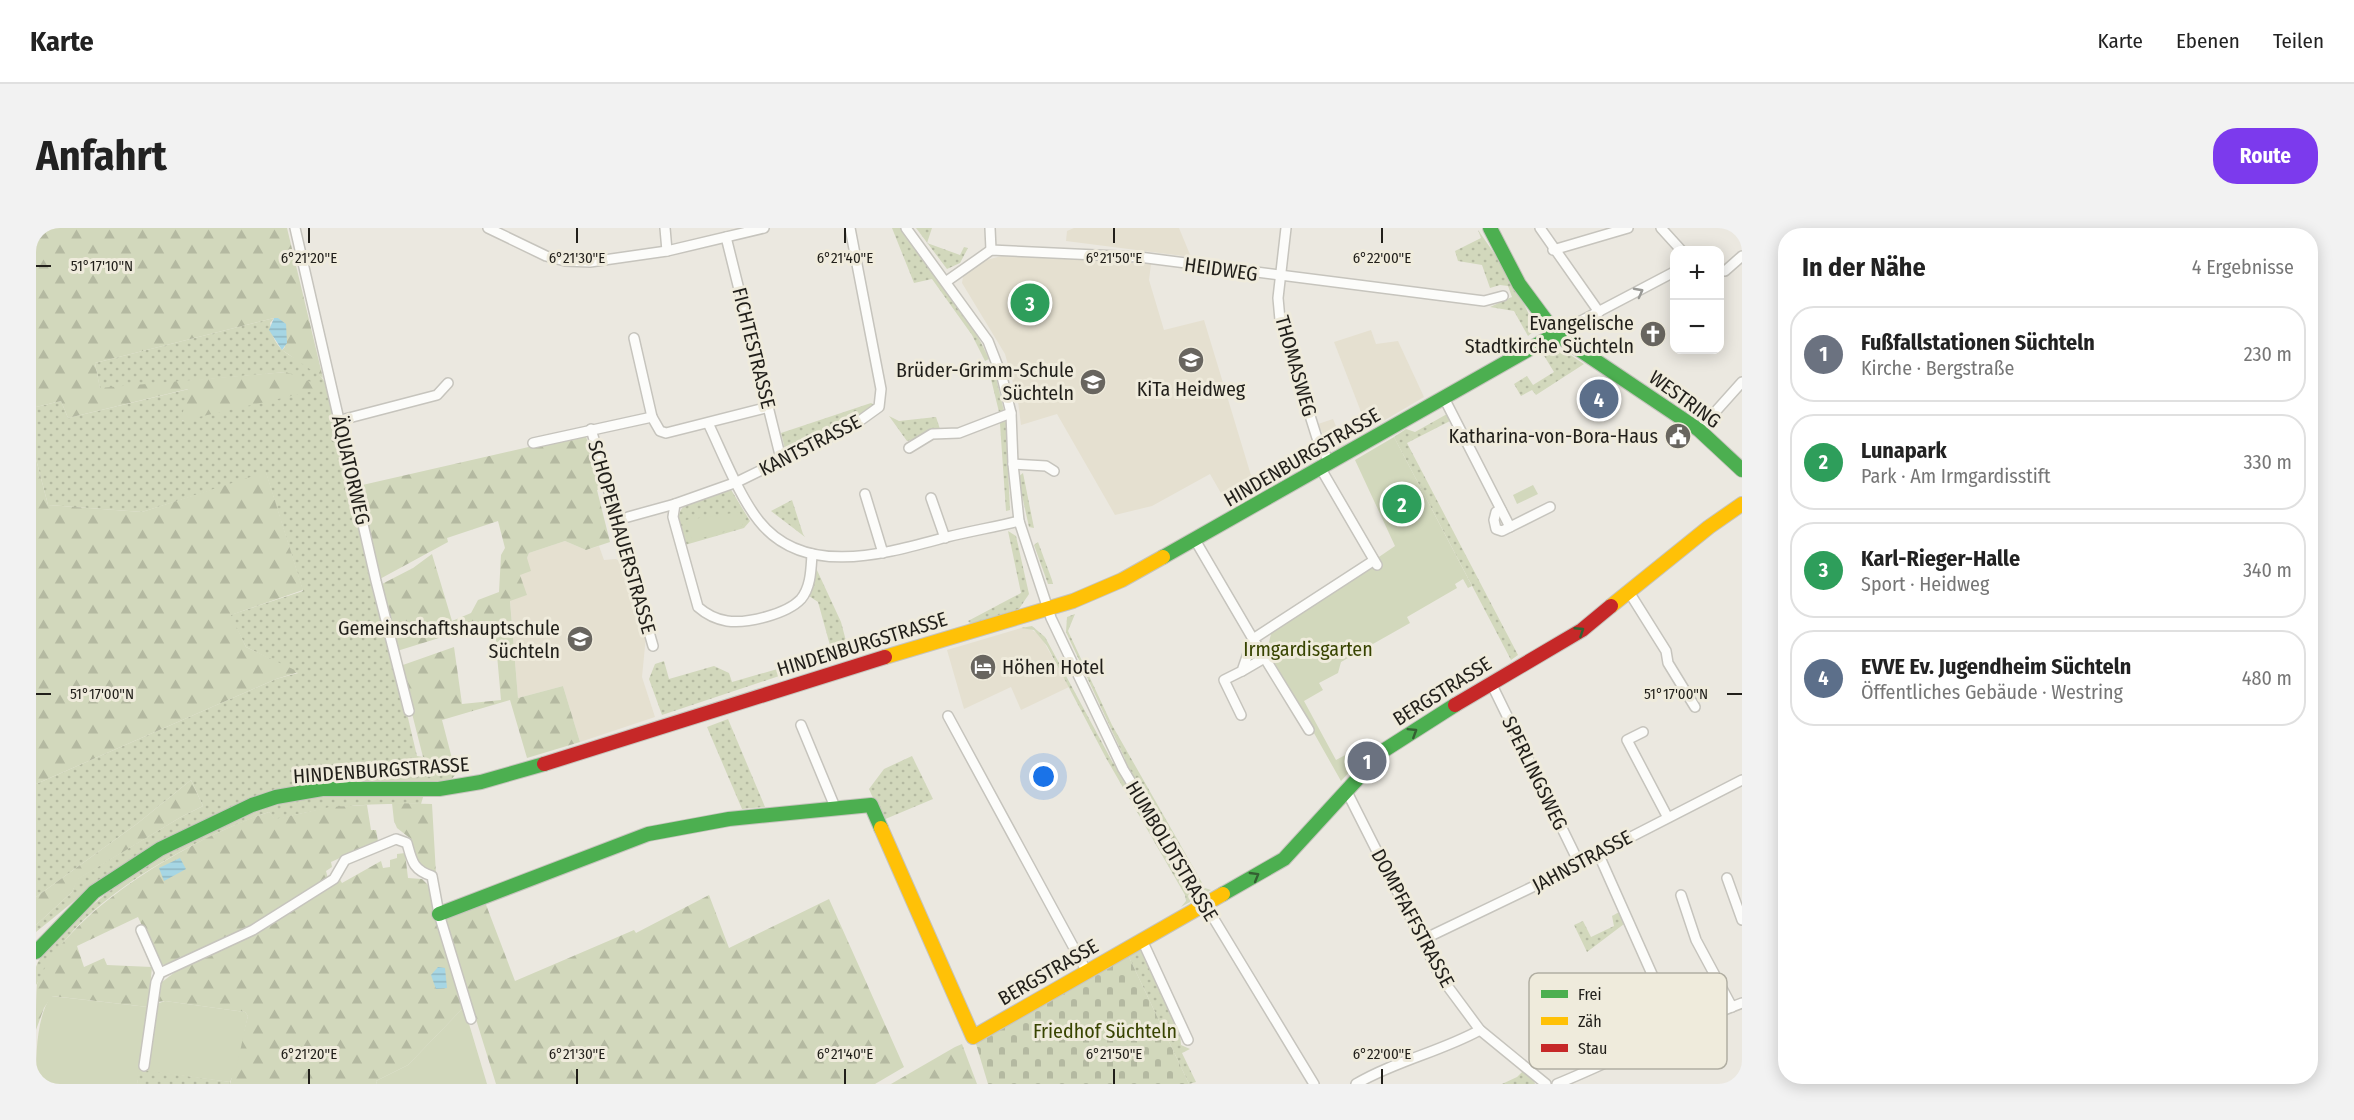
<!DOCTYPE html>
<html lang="de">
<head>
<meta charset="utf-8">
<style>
	body { margin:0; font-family:"Fira Sans Condensed",sans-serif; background:#f2f2f2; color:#222 }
	.controls { position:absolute; right:18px; top:18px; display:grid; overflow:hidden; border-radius:12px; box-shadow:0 3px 15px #0003 }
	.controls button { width:54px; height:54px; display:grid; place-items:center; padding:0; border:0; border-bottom:2px solid #e0e0e0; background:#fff; color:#222; font:30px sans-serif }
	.you { position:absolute; left:1008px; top:549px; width:21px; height:21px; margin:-15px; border:4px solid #fff; border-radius:50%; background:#1a73e8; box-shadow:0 0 0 9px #1a73e833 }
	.badge { display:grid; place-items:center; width:39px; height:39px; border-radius:50%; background:#7c3aed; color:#fff; font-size:20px; font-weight:700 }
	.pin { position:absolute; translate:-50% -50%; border:3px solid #fff; box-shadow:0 2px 6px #0006 }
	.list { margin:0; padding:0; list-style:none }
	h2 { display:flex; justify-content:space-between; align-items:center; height:78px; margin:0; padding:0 24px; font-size:26px }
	h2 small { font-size:20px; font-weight:400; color:#767676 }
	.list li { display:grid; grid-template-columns:39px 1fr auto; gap:18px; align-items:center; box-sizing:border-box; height:96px; margin:0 12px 12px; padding:0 12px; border:2px solid #e0e0e0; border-radius:24px }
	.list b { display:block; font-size:22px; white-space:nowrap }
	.list p { margin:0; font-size:20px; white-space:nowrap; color:#767676 }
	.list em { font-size:20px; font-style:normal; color:#767676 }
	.map { position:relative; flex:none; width:1706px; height:856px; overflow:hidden; border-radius:24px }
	header { display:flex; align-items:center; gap:36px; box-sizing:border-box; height:84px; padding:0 30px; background:#fff; border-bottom:2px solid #e0e0e0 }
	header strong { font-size:28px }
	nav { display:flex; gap:33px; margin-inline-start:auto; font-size:21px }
	.intro { display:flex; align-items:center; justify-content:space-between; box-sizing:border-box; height:144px; padding:0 36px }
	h1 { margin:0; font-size:42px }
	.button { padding:15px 27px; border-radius:24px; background:#7c3aed; color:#fff; font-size:21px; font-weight:700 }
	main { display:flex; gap:36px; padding:0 36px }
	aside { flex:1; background:#fff; border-radius:24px; box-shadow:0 3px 15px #0003 }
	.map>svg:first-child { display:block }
</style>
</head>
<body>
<header>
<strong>Karte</strong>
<nav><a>Karte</a><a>Ebenen</a><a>Teilen</a></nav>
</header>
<div class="intro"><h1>Anfahrt</h1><a class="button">Route</a></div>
<main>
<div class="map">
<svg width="1706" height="856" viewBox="0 0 1706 856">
	<defs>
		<pattern id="grass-dots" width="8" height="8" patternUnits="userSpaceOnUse" patternTransform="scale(1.5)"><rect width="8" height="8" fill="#d2d8bc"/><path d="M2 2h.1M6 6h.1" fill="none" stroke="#b4b9a1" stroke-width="1.8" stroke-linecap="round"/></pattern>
		<pattern id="forest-firs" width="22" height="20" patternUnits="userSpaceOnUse" patternTransform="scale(1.5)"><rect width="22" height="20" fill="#d2d8bc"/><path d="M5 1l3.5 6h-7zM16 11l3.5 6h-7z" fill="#b4b9a1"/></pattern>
		<pattern id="cemetery-stones" width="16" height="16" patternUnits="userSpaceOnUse" patternTransform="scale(1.5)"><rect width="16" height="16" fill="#d2d8bc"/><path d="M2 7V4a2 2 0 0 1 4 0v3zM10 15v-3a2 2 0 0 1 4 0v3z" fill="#b4b9a1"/></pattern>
		<pattern id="water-rules" width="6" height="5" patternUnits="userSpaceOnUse" patternTransform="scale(1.5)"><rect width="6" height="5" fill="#a6d6e4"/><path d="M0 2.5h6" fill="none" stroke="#8fb7c3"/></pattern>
	</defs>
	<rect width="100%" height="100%" fill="#ebe8e0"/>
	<g fill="#e5e0d0">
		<polygon points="1038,0 1143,0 1155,29 1030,13 1031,3"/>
		<polygon points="969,27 1115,36 1113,52 1128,102 1168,92 1217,254 1224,265 1194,281 1174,246 1116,278 1079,287 1021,186 985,197 982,173 969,126 926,55 927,49 947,33"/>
		<polygon points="1335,102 1340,116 1362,113 1388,169 1332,202 1298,114"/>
		<polygon points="1297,191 1308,217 1301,221 1293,219 1282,196"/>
		<polygon points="529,313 550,322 563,318 568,332 580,331 590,338 610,408 606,449 619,489 544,514 527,458 482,470 474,372 490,367 484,347 493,325"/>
		<polygon points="985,400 993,400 1004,407 1033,459 985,482 975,459 928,481 911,422"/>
	</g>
	<g fill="url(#grass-dots)">
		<path d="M856,0H864C896,42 932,83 953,131L949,133L936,107L896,51L878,55Z"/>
		<polygon points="880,0 896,0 891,15 924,27 928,19 932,20 924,35 911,41"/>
		<polygon points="1442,2 1476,51 1498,97 1498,103 1492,108 1478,83 1454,79 1476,69 1472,58 1464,57 1454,60 1446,37 1422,33 1419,23 1445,10"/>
		<path d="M238,90L234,95C239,134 267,125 286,150C292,157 298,183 302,194L381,528L387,529C395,539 407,544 420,546L414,553L394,555L236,565L64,652L0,704V697L36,664L41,651L145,589L167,578L155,552L102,595L0,669V556L240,451L262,445L210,419L194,387L267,363L230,245L106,284L12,277L0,231V179L25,173L32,190L153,161L146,193L250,144L64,161L59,135Z"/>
		<polygon points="1520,122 1530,124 1548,136 1500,167 1496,162 1485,168 1478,156 1491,148 1497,157 1518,144 1507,126"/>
		<polygon points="958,141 968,183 971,183 966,186 963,184 953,143"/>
		<polygon points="835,175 839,177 820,191 754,223 749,221 745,205"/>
		<polygon points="1411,186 1414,193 1371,215 1482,427 1475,432 1358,209 1370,201 1379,204"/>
		<polygon points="853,188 863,193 900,189 905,204 871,213"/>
		<polygon points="967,192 972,192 972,197 970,198 974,282 970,283 964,196"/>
		<polygon points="987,245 998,300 993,299 982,249"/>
		<path d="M694,260L714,293L708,300L649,317C645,304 637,289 648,278Z"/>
		<polygon points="756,272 767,306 769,309 735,283"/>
		<polygon points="972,303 980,308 993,366 983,381 935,396 932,393 985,365"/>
		<polygon points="1002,314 1016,352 1017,356 1012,356 998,317"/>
		<polygon points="780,340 805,394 814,428 788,433 626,487 613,451 619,436 628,433 633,451 678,438 693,445 696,454 745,440 744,437 795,421 782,374 773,368"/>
		<polygon points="1039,386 1032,403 1076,497 1169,660 1175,662 1170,665 1088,536 1089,531 1030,404 1031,389"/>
		<path d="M996,398L1009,409L1077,535C1084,538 1088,544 1087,552L1156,669L1154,674L1145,679L1150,673L1149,667L1070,530L1011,418L998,402L985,400Z"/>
		<polygon points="692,491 729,579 706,581 671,499"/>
		<polygon points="876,528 897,571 847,592 833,561 848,541"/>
		<path d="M294,566H388L385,576C335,575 287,578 239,592L233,584C168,606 74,657 30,711C19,725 10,742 0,757C0,752 0,744 0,739C3,728 17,715 25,707C72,658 130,619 193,591C225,577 259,570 294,566Z"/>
		<polygon points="1585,683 1588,696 1551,724 1538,697 1547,693 1555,709 1578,698 1576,688"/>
		<polygon points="1105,720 1144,802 1145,817 1154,821 1146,825 1160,854 1153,856 1092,727"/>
		<polygon points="103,841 194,854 194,856 101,856"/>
		<polygon points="1488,842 1497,849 1499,856 1466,856 1481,849"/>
	</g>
	<g fill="url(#forest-firs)">
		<polygon points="0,0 251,0 287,150 246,122 249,119 242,90 238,90 59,135 64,160 250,144 290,160 145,193 152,161 32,190 25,173 0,179"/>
		<polygon points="549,206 568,259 561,262 574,314 550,322 529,313 493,325 491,330 495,343 484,347 491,367 474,373 482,470 527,458 544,514 491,530 474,472 406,492 420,546 401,541 387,529 364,438 418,419 426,476 465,472 458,393 361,423 344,357 377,340 396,326 416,393 435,385 442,372 463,364 465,327 469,320 462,293 411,310 412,314 342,352 322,258"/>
		<polygon points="0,231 12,277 106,284 230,244 267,362 195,387 210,419 263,444 240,451 0,556"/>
		<polygon points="155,552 167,578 145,589 42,651 36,664 0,697 0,669 102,595"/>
		<polygon points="356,575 396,576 400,646 383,637 375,611 361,600 358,593"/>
		<path d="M331,577L335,602H340L342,613L295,634L296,639L290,643L292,651C239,686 186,714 128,737L122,734L102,689L41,718L48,739L68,730L71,737L116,739L112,779L16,768L8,780L0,802C0,789 0,767 1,756C33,680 158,609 233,584L239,591L294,579Z"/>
		<polygon points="369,625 372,650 386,651 393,658 428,779 372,837 340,853 341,856 194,856 212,788 209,784 129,773 121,774 126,754 147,738 303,650 306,655 345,633 347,640 354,639 354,632 361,630 361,626"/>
		<polygon points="673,667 693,720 793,671 868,839 839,856 460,856 408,688 449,674 479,753 598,702 600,705"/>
		<polygon points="926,816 941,856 855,856 919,819"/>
	</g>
	<polygon fill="url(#cemetery-stones)" points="1092,727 1153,856 952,856 940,816"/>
	<g fill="#d2d8bc">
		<polygon points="1358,209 1436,358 1432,360 1427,351 1419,356 1421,360 1371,389 1374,395 1305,434 1302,445 1283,455 1287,462 1268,473 1300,532 1337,512 1340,516 1305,553 1231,422 1236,402 1359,318 1319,232"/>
		<polygon points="1497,257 1502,266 1481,276 1477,267"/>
		<polygon points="704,284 707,298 656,313 650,292"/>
		<path d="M15,768L112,779L129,773L209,784L212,788L200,841L194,854L104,842L101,856H0C0,828 0,790 15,768Z"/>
		<polygon points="428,779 451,856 341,856 340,853 372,837"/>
	</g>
	<g fill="url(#water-rules)">
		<polygon points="238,90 242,90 250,96 251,115 246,122 233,102"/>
		<polygon points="144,630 150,641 128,653 123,640"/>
		<polygon points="402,739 409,740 411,760 400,761 395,747"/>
	</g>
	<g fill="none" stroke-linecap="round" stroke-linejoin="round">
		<defs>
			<g id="street">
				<polyline points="259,0 340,353 373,483"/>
				<polyline points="452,0 510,28 529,33 554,34 631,23 728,0"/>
				<polyline points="629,0 631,23"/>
				<polyline points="870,0 952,113 966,149 975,185 977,236 983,293 1015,390 1087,541 1278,856"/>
				<polyline points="954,0 955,22"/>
				<polyline points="1250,0 1242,70 1244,92 1281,210 1294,236"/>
				<polyline points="1504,0 1563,84"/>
				<polyline points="1625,0 1645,22"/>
				<polyline points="690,9 745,231"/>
				<polyline points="1517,22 1592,0"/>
				<polyline points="1689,43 1706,28"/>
				<polyline points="911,53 955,22 1103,29 1448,73 1467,68"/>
				<polyline points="1520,106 1638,44"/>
				<polyline points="598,110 616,189"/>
				<polyline points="1408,170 1474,299 1514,279"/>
				<polyline points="305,192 401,167 412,155"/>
				<path d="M672,195C686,224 703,268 723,293C769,351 851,325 911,309C935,303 959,299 983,293"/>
				<polyline points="555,201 617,418"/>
				<polyline points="1663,202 1706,154"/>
				<polyline points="497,215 616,189 624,203 630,205 733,179"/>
				<polyline points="873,220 896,206 923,205 975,185"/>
				<polyline points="977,236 1010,238 1018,243"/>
				<polyline points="1285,241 1341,337"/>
				<polyline points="829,266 847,325"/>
				<polyline points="895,270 909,310"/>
				<polyline points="1465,282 1460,284 1458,292 1460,301 1466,303 1474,299"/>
				<polyline points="592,289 639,276"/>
				<polyline points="1159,312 1217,411 1206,443 1188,452 1205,487"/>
				<path d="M776,326C775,341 775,359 765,371C751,386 711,396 691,393C679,391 671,387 662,379L637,289L639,276L701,254L818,197L843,179L845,161L814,0"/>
				<polyline points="1593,364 1630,423 1632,435 1659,479"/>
				<polyline points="1206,443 1230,429"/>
				<polyline points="1455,455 1543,635"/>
				<polyline points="912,488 1051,744"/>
				<polyline points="765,497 799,579"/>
				<polyline points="1273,502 1217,411 1337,333"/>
				<polyline points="1607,504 1591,512 1631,588"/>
				<polyline points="1310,562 1404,748 1444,802 1510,856"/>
				<polyline points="1562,625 1640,800"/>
				<polyline points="1691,650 1706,692"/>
				<polyline points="1645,667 1660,712 1696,779"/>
				<polyline points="105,702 124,745"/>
				<polyline points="1106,712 1152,812"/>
				<polyline points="1386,712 1513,651 1706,552"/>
				<path d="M108,838L120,754L124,745L217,702L298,651L309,632L360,611L371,615C376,633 377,642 396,648L403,686L435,791"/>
				<path d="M1320,856C1359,833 1404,824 1444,802"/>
				<path d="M1521,856C1584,830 1643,799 1706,775"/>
			</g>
			<g id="fast">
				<polyline points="1454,0 1483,56 1520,106 1663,202 1706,242"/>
				<polyline points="1127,329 1520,106"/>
				<polyline points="1187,666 1248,631 1347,523 1419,477"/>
				<polyline points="403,686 612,606 693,591 835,577 845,600"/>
				<polyline points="0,724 58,664 124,621 216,577 240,569 286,561 403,561 445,554 508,536"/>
			</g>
			<g id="slow">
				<polyline points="1575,378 1673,299 1706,276"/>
				<polyline points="849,429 1037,373 1086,352 1127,329"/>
				<polyline points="845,600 937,809 1187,666"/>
			</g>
			<g id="jam">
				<polyline points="1419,477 1546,402 1575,378"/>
				<polyline points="508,536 849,429"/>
			</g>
		</defs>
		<use href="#street" stroke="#c6c4bd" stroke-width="12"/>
		<use href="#fast" stroke="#c6c4bd" stroke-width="16"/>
		<use href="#slow" stroke="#c6c4bd" stroke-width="16"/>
		<use href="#jam" stroke="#c6c4bd" stroke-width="16"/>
		<use href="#street" stroke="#fcfcfa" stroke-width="9"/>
		<use href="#fast" stroke="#4caf50" stroke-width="14"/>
		<use href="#slow" stroke="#ffc107" stroke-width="14"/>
		<use href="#jam" stroke="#c62828" stroke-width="14"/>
	</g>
	<defs><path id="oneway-chevron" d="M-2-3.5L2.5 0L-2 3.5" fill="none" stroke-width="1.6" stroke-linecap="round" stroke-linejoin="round" transform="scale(1.5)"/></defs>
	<use stroke="#999995" href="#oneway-chevron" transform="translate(1603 64) rotate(-28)"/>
	<g stroke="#346032">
		<use href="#oneway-chevron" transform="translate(1544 403) rotate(-33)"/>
		<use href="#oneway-chevron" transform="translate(1377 504) rotate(-32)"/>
		<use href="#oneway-chevron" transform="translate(1219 648) rotate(-30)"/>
	</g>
	<path fill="none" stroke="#211f1a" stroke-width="2" d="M273,0V15M541,0V15M809,0V15M1078,0V15M1346,0V15M0,38H15M0,466H15M1691,466H1706M273,841V856M541,841V856M809,841V856M1078,841V856M1346,841V856"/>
	<defs>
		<symbol id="church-disc" viewBox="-11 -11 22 22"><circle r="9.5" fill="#68655f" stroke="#efebdc"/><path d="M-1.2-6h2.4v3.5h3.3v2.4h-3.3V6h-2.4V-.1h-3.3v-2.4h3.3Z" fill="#fff"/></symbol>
		<symbol id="school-disc" viewBox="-11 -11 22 22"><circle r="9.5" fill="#68655f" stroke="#efebdc"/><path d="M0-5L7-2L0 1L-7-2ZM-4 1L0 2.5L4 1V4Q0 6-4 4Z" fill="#fff"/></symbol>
		<symbol id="civic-disc" viewBox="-11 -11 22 22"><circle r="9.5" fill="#68655f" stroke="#efebdc"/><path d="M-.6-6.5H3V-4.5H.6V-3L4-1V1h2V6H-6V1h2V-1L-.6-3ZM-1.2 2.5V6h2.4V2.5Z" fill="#fff"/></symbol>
		<symbol id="hotel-disc" viewBox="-11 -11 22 22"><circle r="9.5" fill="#68655f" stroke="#efebdc"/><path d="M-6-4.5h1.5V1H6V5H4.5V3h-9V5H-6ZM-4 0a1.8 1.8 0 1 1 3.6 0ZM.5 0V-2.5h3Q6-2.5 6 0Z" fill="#fff"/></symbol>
	</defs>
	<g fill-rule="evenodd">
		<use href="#church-disc" x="1602" y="91" width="30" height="30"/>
		<use href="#school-disc" x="1140" y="117" width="30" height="30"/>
		<use href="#school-disc" x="1042" y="139" width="30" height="30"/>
		<use href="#civic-disc" x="1627" y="193" width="30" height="30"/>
		<use href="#school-disc" x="529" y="396" width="30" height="30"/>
		<use href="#hotel-disc" x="932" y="424" width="30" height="30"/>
	</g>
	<g text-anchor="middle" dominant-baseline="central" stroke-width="6" stroke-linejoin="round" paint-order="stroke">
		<g font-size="20" fill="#211f1a" stroke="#efebdc">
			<text transform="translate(1185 41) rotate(8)">HEIDWEG</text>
			<text transform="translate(718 120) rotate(76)">FICHTESTRASSE</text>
			<text transform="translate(1260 138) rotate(74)">THOMASWEG</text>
			<text transform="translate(1649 171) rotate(36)">WESTRING</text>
			<text transform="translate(774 217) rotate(-27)">KANTSTRASSE</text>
			<text transform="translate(1266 229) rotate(-30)">HINDENBURGSTRASSE</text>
			<text transform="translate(315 242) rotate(77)">ÄQUATORWEG</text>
			<text transform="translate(586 309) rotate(74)">SCHOPENHAUERSTRASSE</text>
			<text transform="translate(826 416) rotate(-17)">HINDENBURGSTRASSE</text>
			<text transform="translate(1406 463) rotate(-32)">BERGSTRASSE</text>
			<text transform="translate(345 542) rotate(-4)">HINDENBURGSTRASSE</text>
			<text transform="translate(1499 545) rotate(64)">SPERLINGSWEG</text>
			<text transform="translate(1136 623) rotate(59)">HUMBOLDTSTRASSE</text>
			<text transform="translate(1546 633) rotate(-28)">JAHNSTRASSE</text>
			<text transform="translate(1377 690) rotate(62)">DOMPFAFFSTRASSE</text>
			<text transform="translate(1012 744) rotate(-30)">BERGSTRASSE</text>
		</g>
		<g font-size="20" fill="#211f1a" stroke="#efebdc" text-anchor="end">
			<text x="1598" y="95">Evangelische<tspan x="1598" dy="23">Stadtkirche Süchteln</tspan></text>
			<text x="1038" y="142">Brüder-Grimm-Schule<tspan x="1038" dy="23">Süchteln</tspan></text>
			<text x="1155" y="161" text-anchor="middle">KiTa Heidweg</text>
			<text x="1622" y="208">Katharina-von-Bora-Haus</text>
			<text x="524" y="400">Gemeinschaftshauptschule<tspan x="524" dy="23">Süchteln</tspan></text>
			<text x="966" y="439" text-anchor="start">Höhen Hotel</text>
		</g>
		<g font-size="20" fill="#384401" stroke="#efebdc">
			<text x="1272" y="421">Irmgardisgarten</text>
			<text x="1069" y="803">Friedhof Süchteln</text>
		</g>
	</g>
	<rect x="1493" y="745" width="198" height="96" rx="9" fill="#efebdc" stroke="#b1aea2" stroke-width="1.5"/>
	<rect x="1505" y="762" width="27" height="8" fill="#4caf50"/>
	<rect x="1505" y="789" width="27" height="8" fill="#ffc107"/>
	<rect x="1505" y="816" width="27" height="8" fill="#c62828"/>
	<g font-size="16" fill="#211f1a">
		<text x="1542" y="772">Frei</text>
		<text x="1542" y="799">Zäh</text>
		<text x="1542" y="826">Stau</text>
	</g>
	<g font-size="15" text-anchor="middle" fill="#211f1a" stroke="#efebdc" stroke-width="6" stroke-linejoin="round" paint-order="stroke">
		<text x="273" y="35">6°21'20"E</text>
		<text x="541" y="35">6°21'30"E</text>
		<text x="809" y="35">6°21'40"E</text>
		<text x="1078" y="35">6°21'50"E</text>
		<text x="1346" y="35">6°22'00"E</text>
		<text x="66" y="43">51°17'10"N</text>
		<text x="66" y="471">51°17'00"N</text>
		<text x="1640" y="471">51°17'00"N</text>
		<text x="273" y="831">6°21'20"E</text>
		<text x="541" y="831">6°21'30"E</text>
		<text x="809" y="831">6°21'40"E</text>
		<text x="1078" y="831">6°21'50"E</text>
		<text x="1346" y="831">6°22'00"E</text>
	</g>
</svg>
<div class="controls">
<button>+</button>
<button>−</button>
</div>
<div class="you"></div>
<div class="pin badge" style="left:1331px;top:533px;background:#6b7280">1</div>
<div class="pin badge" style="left:1366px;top:276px;background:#2e9e5b">2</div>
<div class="pin badge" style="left:994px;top:75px;background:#2e9e5b">3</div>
<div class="pin badge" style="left:1563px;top:171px;background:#5c6f8a">4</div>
</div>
<aside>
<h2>In der Nähe<small>4 Ergebnisse</small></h2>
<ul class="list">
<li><span class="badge" style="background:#6b7280">1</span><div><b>Fußfallstationen Süchteln</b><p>Kirche · Bergstraße</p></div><em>230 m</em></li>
<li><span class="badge" style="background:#2e9e5b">2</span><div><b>Lunapark</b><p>Park · Am Irmgardisstift</p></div><em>330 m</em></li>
<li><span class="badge" style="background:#2e9e5b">3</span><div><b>Karl-Rieger-Halle</b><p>Sport · Heidweg</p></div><em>340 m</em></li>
<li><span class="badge" style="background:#5c6f8a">4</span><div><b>EVVE Ev. Jugendheim Süchteln</b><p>Öffentliches Gebäude · Westring</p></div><em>480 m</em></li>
</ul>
</aside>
</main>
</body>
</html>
